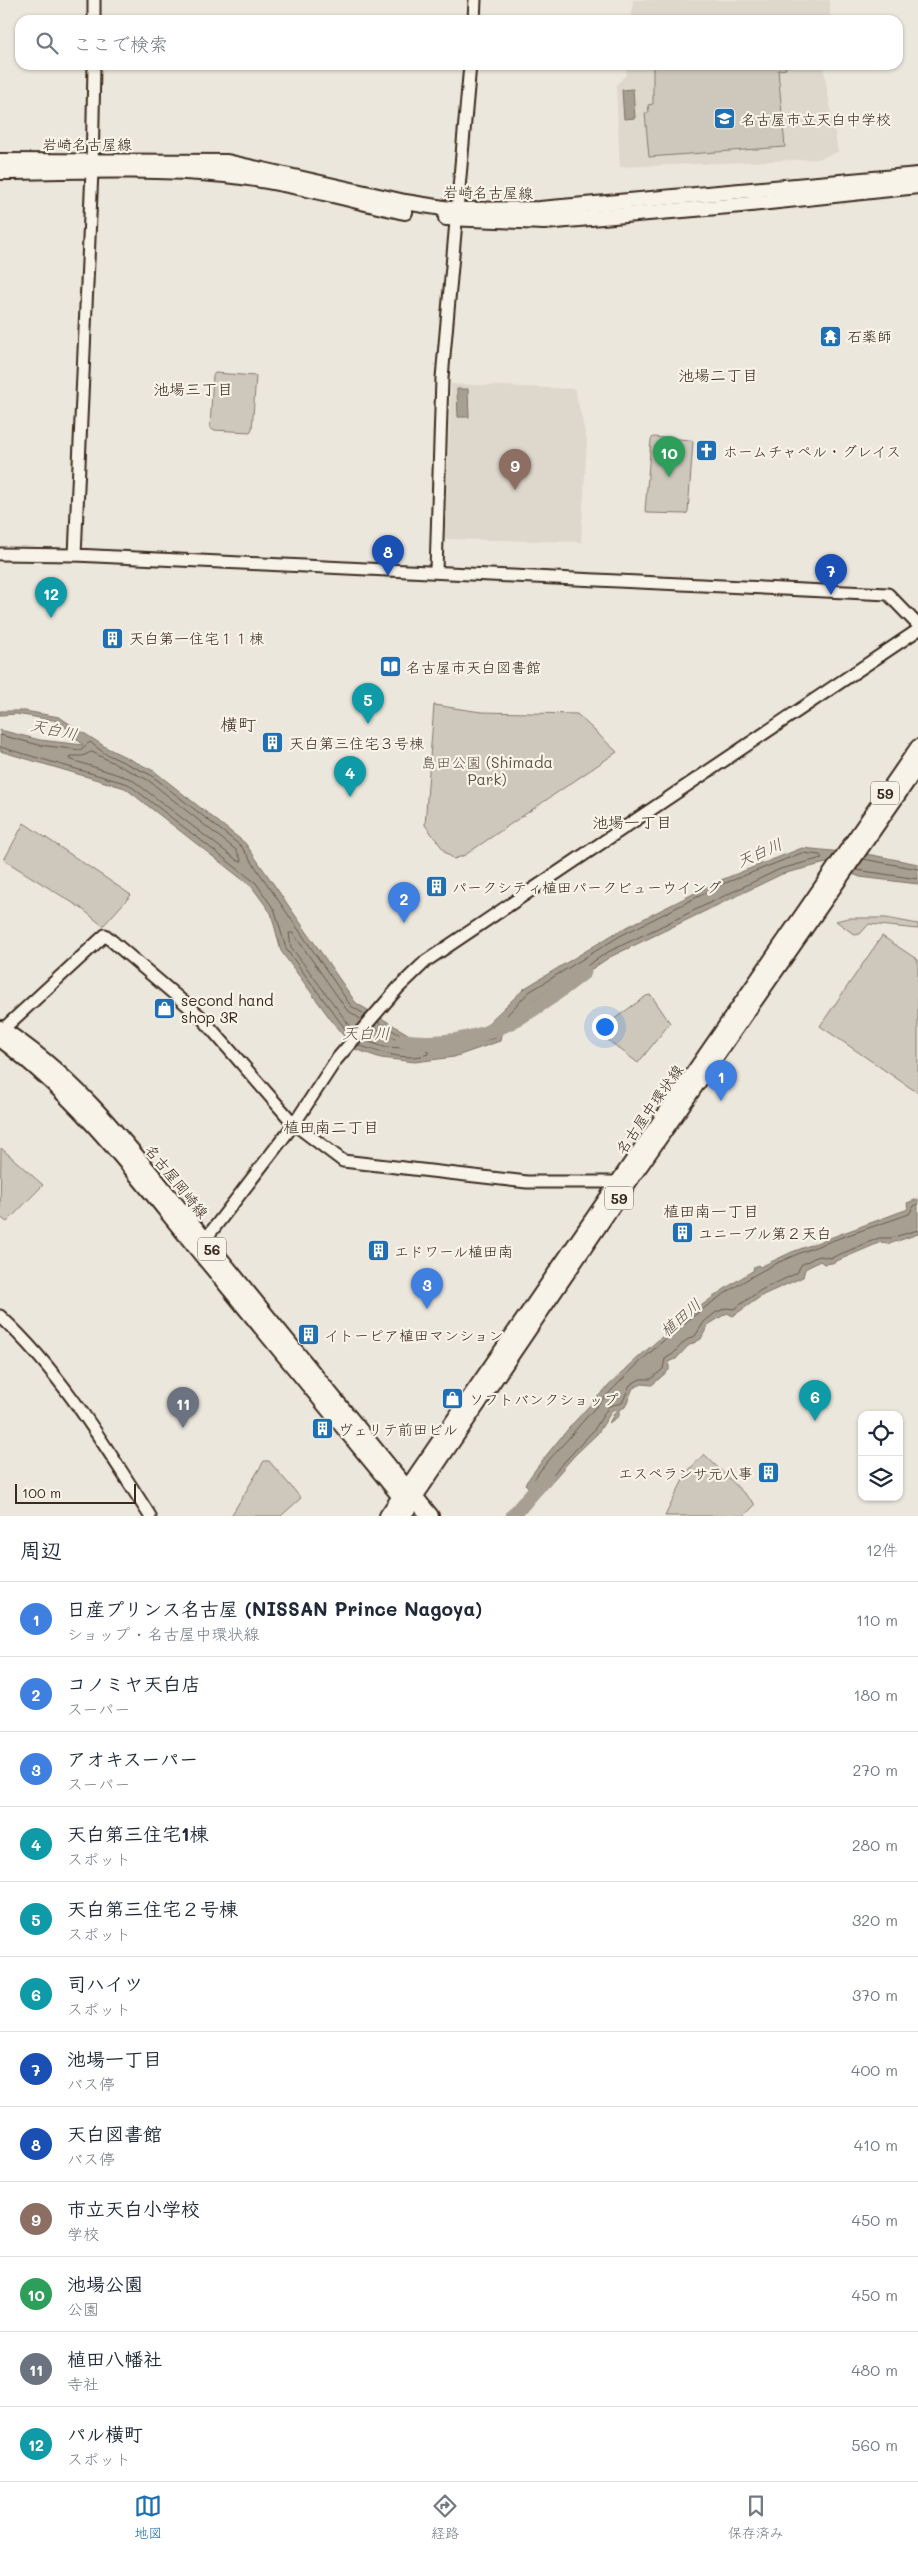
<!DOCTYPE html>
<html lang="ja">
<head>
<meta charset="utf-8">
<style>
	body { margin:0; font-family:Mali,"Klee One",sans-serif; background:#f6f6f7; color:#1f2937 }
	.controls { position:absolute; right:15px; bottom:15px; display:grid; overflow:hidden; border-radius:10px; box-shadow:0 1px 4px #0004 }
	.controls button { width:45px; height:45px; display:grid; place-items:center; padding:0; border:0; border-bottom:1px solid #e0e1e3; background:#fff; color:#1f2937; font:25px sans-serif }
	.scale { position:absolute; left:15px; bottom:12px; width:121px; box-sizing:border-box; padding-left:5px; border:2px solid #3b2a1e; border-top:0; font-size:14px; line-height:18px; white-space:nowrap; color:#3b2a1e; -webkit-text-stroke:4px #f7f3e8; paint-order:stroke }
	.you { position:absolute; left:604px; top:1026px; width:18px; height:18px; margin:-12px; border:4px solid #fff; border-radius:50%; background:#1a73e8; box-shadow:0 0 0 8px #1a73e833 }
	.badge { display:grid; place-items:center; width:32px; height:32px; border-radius:50%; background:#1f6fb2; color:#fff; font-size:16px; font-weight:700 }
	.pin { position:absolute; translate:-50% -41px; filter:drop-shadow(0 1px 2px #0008) }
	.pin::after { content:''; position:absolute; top:26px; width:18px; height:15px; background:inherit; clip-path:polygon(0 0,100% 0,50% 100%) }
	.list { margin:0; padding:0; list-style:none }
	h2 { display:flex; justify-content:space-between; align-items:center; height:65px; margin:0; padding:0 20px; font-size:21px }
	h2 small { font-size:16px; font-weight:400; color:#747a83 }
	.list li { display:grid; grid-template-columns:32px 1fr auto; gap:15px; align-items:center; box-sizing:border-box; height:75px; padding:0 20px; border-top:1px solid #e0e1e3 }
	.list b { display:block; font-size:19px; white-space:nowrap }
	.list p { margin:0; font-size:16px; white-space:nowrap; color:#747a83 }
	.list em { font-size:16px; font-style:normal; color:#747a83 }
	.icon { flex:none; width:28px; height:28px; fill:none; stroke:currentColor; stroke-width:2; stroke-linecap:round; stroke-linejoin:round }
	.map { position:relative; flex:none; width:918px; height:1516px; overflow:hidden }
	.search { position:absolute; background:#fff; box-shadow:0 1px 4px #0004; left:15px; right:15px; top:15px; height:55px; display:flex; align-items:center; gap:12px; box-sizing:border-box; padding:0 18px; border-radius:15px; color:#747a83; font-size:19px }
	.sheet { height:965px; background:#fff }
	nav { display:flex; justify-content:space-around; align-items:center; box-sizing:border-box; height:70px; border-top:1px solid #e0e1e3; background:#fff; font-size:14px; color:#747a83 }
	nav a { display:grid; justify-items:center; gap:2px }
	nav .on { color:#1f6fb2 }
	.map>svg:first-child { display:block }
</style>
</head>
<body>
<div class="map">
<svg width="918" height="1516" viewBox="0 0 918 1516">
	<rect width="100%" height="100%" fill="#ece7dc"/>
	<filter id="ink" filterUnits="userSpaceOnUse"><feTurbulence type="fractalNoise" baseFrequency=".02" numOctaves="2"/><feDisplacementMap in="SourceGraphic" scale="10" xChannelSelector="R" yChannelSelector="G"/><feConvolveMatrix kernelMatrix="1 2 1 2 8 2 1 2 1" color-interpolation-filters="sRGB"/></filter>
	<g filter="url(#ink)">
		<g fill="#ddd7cc">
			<polygon points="633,0 830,0 830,20 631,20"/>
			<polygon points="627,65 823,65 838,152 818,159 620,167 616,85 626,75"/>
			<polygon points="451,384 575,389 587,441 581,542 445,539"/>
		</g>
		<g fill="#cec8bc" stroke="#84796d">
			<polygon points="653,65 785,65 786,69 778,70 785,147 649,157 645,113 649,113 648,105 653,104"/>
			<polygon points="215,373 256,376 252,429 250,432 213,430 210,428 213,375"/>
			<polygon points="653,437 691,440 693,442 688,512 686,514 648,513 645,511 651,440"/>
			<polygon points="434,705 481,712 577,714 617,752 465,855 454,859 446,853 425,825"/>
			<polygon points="24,823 131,895 103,926 81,908 4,860"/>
			<polygon points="848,918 886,918 918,924 918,929 869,924 860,934 855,935 836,921"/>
			<polygon points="882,936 918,960 918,1093 820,1026"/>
			<polygon points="651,995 670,1023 638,1063 600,1034 599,1030 646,996"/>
			<polygon points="1,1148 43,1185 7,1222 0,1217"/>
			<polygon points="704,1454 754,1503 754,1506 744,1516 665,1516 687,1472"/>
			<polygon points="264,1461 269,1461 301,1498 281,1516 231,1516"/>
		</g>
		<g fill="#a89f93" stroke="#7c7064">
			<polygon points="633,89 635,118 624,119 622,90"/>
			<polygon points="457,389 468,389 469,417 458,417"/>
			<polygon points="0,711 25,711 59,717 107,748 154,771 245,843 356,1003 428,1046 445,1047 467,1038 485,1026 525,988 617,932 721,880 802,848 872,855 918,864 918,884 860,877 826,863 782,874 610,957 502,1028 500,1041 454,1057 415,1062 381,1058 355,1049 337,1028 281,951 271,913 252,887 125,788 0,751 0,730 40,740 83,745 59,721 16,714 0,715"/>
			<path d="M918,1199V1234L889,1244L881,1242L832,1263L824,1264L820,1261L805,1269L803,1277L763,1295L733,1316L727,1313L708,1325L701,1339L688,1346L676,1359L669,1362V1370L652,1385L642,1384L633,1388L625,1407L619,1410V1416L609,1423L616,1410L613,1409L598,1433L574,1456L539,1496L525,1484C581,1404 670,1321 754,1270L753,1268L758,1265L760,1267L792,1252L908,1209L907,1203Z"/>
		</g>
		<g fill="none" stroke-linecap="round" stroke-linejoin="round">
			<g stroke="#67594d" stroke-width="1">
				<polyline points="0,735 39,745 80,750 90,742 104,753 151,775 241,846 351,1006 366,1015"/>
				<polyline points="0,747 128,784 256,883 275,911 286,949 349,1034"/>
				<polygon points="92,752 148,780 236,850 242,861 238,861 131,779 69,759 70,756 82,756"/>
				<polygon points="802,853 820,855 822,858 780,869 608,952 510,1016 507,1015 529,992 620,936 723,884"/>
				<polyline points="863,859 918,869"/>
				<polyline points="856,870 918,879"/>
				<polygon points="493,1026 496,1028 495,1038 473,1043 474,1040"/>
				<polyline points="353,1030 291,947 289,933 293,933 347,1010 362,1020"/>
				<polyline points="363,1040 384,1047 405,1048 405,1044 374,1027"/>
				<path d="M358,1045C378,1052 408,1062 428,1054V1051L378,1022"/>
				<path d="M918,1204L914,1206L909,1214C862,1231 800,1249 758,1273C687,1313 624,1373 572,1434C564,1445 534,1473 533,1484L540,1488L594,1430L609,1406L622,1403L630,1385L640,1379H651L663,1369L665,1359L673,1354L685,1341L695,1336L704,1322L715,1313L726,1308L734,1309L761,1290L797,1273L801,1265L814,1258L820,1256L831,1258L879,1238H891L918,1230"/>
			</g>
			<g stroke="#a89f93" stroke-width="15">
				<path d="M403,1041C480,1050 527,1017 584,972"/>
				<polyline points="513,1516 546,1477"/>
			</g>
			<defs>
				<g id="minor">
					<polyline points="94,20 94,0"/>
					<polyline points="474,20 475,0"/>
					<polyline points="94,65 92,171 75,555 888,594 918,625"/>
					<polyline points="0,554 75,555"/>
					<polyline points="436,571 442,378 470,65"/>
					<polyline points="0,1032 105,935 201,1017 294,1124 343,1161 527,1182 618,1182"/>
					<polyline points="201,1245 294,1124 336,1060 398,988 426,961 918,630"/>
					<path d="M0,1316C61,1372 106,1447 150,1516"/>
				</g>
				<g id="major">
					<polyline points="0,161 227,162 405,202 456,210 540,209 918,175"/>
					<path d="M0,172C75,171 151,168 225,175C285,181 346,199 405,212"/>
					<polyline points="446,218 544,222 741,205 918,186"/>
					<path d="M0,1028C79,1077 136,1156 195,1227C266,1314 336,1401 407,1488L918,747"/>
					<path d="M0,1039C79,1098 137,1176 199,1252C266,1334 333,1416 401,1498"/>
					<polyline points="415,1497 629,1182 918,766"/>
				</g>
				<g id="highway">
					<polyline points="388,1516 407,1488 430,1516"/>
					<polyline points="402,1516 415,1497"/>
				</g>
			</defs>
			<use href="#minor" stroke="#3b2a1e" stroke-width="15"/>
			<use href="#major" stroke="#3b2a1e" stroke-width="18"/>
			<use href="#highway" stroke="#3b2a1e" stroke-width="20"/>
			<use href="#minor" stroke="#f7f3e8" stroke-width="11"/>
			<use href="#major" stroke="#f7f3e8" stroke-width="14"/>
			<use href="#highway" stroke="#f7f3e8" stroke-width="16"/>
		</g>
	</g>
	<defs>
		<symbol id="school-square" viewBox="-11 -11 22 22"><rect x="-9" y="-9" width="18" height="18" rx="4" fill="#1f6fb2" stroke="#f7f3e8"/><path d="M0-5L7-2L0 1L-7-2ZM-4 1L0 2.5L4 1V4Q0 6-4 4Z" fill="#fff"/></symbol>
		<symbol id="temple-square" viewBox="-11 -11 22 22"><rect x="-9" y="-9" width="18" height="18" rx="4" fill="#1f6fb2" stroke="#f7f3e8"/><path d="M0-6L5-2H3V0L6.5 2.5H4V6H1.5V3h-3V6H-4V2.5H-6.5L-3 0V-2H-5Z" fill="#fff"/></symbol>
		<symbol id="church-square" viewBox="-11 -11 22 22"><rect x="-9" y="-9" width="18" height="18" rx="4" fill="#1f6fb2" stroke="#f7f3e8"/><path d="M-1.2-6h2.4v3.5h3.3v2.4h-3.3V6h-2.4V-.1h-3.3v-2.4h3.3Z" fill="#fff"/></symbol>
		<symbol id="building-square" viewBox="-11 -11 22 22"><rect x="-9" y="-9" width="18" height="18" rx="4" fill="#1f6fb2" stroke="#f7f3e8"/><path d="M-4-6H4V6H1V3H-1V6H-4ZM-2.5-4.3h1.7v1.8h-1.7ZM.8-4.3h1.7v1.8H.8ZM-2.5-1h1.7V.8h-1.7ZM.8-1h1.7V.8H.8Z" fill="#fff"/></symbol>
		<symbol id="library-square" viewBox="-11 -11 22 22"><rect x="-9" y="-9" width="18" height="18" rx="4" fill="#1f6fb2" stroke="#f7f3e8"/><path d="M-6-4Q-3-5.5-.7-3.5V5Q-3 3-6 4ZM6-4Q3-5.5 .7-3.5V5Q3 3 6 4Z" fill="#fff"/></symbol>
		<symbol id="shop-square" viewBox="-11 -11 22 22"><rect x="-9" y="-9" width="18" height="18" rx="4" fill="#1f6fb2" stroke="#f7f3e8"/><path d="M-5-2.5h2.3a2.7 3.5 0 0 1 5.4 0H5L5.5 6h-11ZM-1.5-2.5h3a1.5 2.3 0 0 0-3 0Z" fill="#fff"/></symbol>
	</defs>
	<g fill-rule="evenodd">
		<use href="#school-square" x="712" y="106" width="25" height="25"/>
		<use href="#temple-square" x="818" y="324" width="25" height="25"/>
		<use href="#church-square" x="694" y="438" width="25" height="25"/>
		<use href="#building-square" x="100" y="626" width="25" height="25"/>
		<use href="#library-square" x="378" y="654" width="25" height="25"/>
		<use href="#building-square" x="260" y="730" width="25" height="25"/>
		<use href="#building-square" x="424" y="874" width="25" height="25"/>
		<use href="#shop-square" x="152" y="996" width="25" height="25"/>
		<use href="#building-square" x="670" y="1220" width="25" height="25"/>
		<use href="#building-square" x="366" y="1238" width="25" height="25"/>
		<use href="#building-square" x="296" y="1322" width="25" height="25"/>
		<use href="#shop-square" x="440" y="1386" width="25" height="25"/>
		<use href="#building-square" x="310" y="1416" width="25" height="25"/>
		<use href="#building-square" x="756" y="1460" width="25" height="25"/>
	</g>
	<g text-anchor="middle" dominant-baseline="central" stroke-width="4.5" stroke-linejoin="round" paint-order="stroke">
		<g fill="#f7f3e8" stroke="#73665b" stroke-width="1">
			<rect x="871" y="781.5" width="28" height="23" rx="4"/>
			<rect x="605" y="1186.5" width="28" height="23" rx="4"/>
			<rect x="198" y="1237.5" width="28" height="23" rx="4"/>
		</g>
		<g font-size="14" font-weight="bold" fill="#3b2a1e">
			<text x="885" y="793">59</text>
			<text x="619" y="1198">59</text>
			<text x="212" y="1249">56</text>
		</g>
		<g font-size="15" fill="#3b2a1e" stroke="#f7f3e8" text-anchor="start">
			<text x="741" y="119">名古屋市立天白中学校</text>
			<text x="847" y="336">石薬師</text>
			<text x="723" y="451">ホームチャペル・グレイス</text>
			<text x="129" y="638">天白第一住宅１１棟</text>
			<text x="406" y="667">名古屋市天白図書館</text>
			<text x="289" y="743">天白第三住宅３号棟</text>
			<text x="452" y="887">パークシティ植田パークビューウイング</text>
			<text x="181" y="1000">second hand<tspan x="181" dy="17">shop 3R</tspan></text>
			<text x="698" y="1233">ユニーブル第２天白</text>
			<text x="394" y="1251">エドワール植田南</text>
			<text x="324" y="1335">イトーピア植田マンション</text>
			<text x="469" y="1399">ソフトバンクショップ</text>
			<text x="338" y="1429">ヴェリテ前田ビル</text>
			<text x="753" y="1473" text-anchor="end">エスペランサ元八事</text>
		</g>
		<g font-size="15" fill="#3b2a1e" stroke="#f7f3e8">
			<text x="87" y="144">岩崎名古屋線</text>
			<text transform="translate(488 192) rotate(1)">岩崎名古屋線</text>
			<text transform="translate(649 1109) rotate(-55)">名古屋中環状線</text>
			<text transform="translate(177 1181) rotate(51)">名古屋岡崎線</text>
		</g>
		<g font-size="15" fill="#605246" stroke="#f7f3e8">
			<text x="487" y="762">島田公園 (Shimada<tspan x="487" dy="17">Park)</tspan></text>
		</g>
		<g font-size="16" fill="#3b2a1e" stroke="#f7f3e8">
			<text x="718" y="374">池場二丁目</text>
			<text x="193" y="388">池場三丁目</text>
			<text x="632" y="821">池場一丁目</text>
			<text x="331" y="1126">植田南二丁目</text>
			<text x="711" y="1210">植田南一丁目</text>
		</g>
		<g font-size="16" font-style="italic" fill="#615347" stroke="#f7f3e8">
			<text transform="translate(54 729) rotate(12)">天白川</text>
			<text transform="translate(759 852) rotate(-24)">天白川</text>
			<text x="366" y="1032">天白川</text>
			<text transform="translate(680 1317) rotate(-41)">植田川</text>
		</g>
		<g font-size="18" fill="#3b2a1e" stroke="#f7f3e8">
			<text x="238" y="724">横町</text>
		</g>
	</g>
</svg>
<div class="controls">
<button><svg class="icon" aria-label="locate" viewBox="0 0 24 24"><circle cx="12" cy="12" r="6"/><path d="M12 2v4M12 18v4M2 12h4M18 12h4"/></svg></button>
<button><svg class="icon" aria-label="layers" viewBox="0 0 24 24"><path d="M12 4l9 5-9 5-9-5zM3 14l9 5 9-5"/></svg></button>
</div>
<div class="scale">100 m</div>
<div class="you"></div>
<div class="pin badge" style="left:721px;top:1101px;background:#3f7fe0">1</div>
<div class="pin badge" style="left:404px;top:923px;background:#3f7fe0">2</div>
<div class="pin badge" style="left:427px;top:1309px;background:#3f7fe0">3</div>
<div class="pin badge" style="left:350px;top:797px;background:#0f9aa8">4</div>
<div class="pin badge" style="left:368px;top:724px;background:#0f9aa8">5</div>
<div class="pin badge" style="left:815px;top:1421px;background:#0f9aa8">6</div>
<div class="pin badge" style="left:831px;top:595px;background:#1a4fb4">7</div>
<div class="pin badge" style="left:388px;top:576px;background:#1a4fb4">8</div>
<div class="pin badge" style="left:515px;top:490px;background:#8d6e63">9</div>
<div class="pin badge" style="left:669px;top:477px;background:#2e9e5b">10</div>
<div class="pin badge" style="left:183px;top:1428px;background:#6b7280">11</div>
<div class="pin badge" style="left:51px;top:618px;background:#0f9aa8">12</div>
<div class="search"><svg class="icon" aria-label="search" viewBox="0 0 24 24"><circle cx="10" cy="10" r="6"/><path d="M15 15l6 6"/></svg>ここで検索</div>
</div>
<section class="sheet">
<h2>周辺<small>12件</small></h2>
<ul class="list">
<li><span class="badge" style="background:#3f7fe0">1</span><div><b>日産プリンス名古屋 (NISSAN Prince Nagoya)</b><p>ショップ · 名古屋中環状線</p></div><em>110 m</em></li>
<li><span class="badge" style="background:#3f7fe0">2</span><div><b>コノミヤ天白店</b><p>スーパー</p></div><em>180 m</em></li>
<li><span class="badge" style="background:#3f7fe0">3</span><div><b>アオキスーパー</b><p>スーパー</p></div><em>270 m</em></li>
<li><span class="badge" style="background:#0f9aa8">4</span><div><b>天白第三住宅1棟</b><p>スポット</p></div><em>280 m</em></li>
<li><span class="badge" style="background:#0f9aa8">5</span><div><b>天白第三住宅２号棟</b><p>スポット</p></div><em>320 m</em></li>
<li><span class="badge" style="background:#0f9aa8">6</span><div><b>司ハイツ</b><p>スポット</p></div><em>370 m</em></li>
<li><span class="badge" style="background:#1a4fb4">7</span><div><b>池場一丁目</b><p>バス停</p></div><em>400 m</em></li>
<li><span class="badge" style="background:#1a4fb4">8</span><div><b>天白図書館</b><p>バス停</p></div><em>410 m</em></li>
<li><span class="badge" style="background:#8d6e63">9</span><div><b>市立天白小学校</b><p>学校</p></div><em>450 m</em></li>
<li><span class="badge" style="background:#2e9e5b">10</span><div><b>池場公園</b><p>公園</p></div><em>450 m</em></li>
<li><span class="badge" style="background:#6b7280">11</span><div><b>植田八幡社</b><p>寺社</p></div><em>480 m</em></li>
<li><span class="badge" style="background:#0f9aa8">12</span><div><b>パル横町</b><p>スポット</p></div><em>560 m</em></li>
</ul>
</section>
<nav>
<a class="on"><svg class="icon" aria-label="map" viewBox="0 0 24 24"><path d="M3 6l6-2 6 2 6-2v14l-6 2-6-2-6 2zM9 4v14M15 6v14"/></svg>地図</a>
<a><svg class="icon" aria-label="directions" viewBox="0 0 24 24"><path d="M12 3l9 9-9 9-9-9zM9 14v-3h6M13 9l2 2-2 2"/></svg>経路</a>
<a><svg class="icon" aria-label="saved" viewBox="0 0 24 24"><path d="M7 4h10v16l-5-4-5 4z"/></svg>保存済み</a>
</nav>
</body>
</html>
